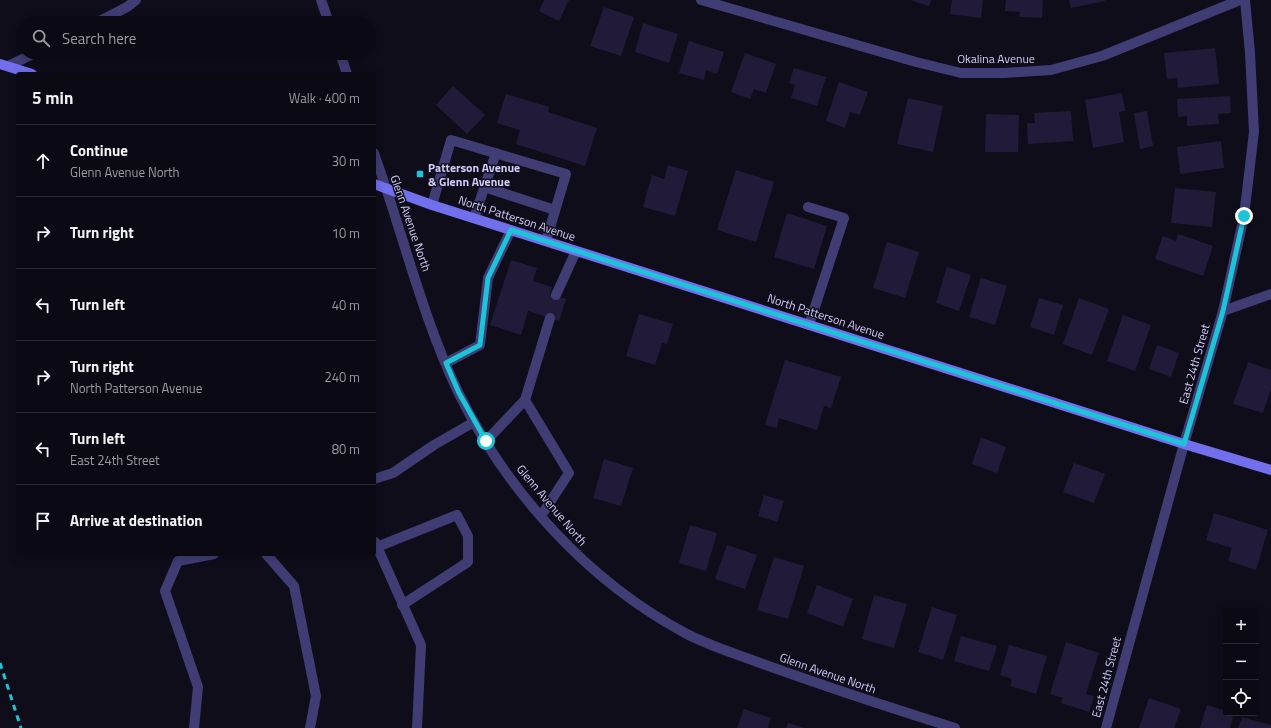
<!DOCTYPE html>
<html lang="en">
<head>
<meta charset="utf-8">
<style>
	body { margin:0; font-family:"Titillium Web",sans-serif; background:#14131d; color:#f1f3f6 }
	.controls { position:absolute; right:12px; bottom:12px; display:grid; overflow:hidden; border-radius:4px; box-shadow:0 2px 10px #0003 }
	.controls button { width:36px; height:36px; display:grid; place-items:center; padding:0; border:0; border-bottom:1px solid #2b2b34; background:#0b0a14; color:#f1f3f6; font:20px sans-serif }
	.stop { position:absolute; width:12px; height:12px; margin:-9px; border:3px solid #1bc4d7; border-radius:50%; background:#fff }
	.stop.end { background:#1bc4d7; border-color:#fff; box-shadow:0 1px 4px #0008 }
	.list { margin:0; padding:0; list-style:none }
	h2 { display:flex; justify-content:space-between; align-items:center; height:52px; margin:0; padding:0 16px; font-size:17px }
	h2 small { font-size:13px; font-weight:400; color:#9a9aa0 }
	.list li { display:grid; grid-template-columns:26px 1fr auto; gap:12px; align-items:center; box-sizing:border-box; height:72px; padding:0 16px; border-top:1px solid #2b2b34 }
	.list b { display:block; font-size:15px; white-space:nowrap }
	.list p { margin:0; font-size:13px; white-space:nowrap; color:#9a9aa0 }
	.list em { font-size:13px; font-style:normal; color:#9a9aa0 }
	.icon { flex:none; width:22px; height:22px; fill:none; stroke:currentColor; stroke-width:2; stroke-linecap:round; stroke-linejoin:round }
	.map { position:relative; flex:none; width:1271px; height:728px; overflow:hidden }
	.search { position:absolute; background:#0b0a14; box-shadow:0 2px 10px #0003; left:16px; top:16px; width:360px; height:44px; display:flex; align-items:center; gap:10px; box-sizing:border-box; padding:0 14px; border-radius:22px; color:#9a9aa0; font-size:15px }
	.panel { position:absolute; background:#0b0a14; box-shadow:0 2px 10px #0003; left:16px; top:72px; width:360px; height:484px; border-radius:4px }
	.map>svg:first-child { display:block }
</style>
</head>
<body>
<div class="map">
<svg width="1271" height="728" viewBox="0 0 1271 728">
	<rect width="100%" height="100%" fill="#0f0d1a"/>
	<g fill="#211b39">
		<polygon points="544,0 569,0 559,21 539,11"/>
		<polygon points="910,0 931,0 929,6"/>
		<polygon points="952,0 983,0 981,18 950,14"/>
		<polygon points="1006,0 1043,0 1042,18 1019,17 1020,12 1005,11"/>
		<polygon points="1069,0 1105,0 1105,1 1071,8"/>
		<polygon points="604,7 634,17 621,56 590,46"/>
		<polygon points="643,23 678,34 669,63 635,52"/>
		<polygon points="689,41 724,52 717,74 706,70 704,80 679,73"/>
		<polygon points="1215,48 1219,84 1178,88 1177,78 1167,79 1164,53"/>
		<polygon points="745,53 776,64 766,93 754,89 750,99 731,92"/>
		<polygon points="794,68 826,77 817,106 791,98 795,85 789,83"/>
		<polygon points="839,82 868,92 860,115 850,112 845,128 826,121"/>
		<polygon points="453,86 485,115 467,134 436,105"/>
		<polygon points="1122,93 1125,111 1119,112 1124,142 1093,148 1085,100"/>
		<polygon points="506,94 549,107 548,112 597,128 585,166 516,144 520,130 497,123"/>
		<polygon points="1230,96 1231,113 1218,114 1219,124 1187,126 1187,116 1178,117 1177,99"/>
		<polygon points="908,98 943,106 933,152 897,144"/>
		<polygon points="1071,111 1073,141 1028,144 1027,123 1035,123 1034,113"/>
		<polygon points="1147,111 1153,146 1140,149 1134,113"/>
		<polygon points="986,114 1019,115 1018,152 985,152"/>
		<polygon points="1221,141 1224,168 1180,174 1177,147"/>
		<polygon points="668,165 688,171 675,216 643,207 652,175 664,179"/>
		<polygon points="736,170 774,182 756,242 717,230"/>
		<polygon points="1175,188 1216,192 1212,227 1171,223"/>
		<polygon points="787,213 827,226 814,269 774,257"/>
		<polygon points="1178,234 1213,246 1203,276 1155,259 1163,236 1176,241"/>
		<polygon points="887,242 919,252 905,298 873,288"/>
		<polygon points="511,260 537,268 533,281 552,287 550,294 566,299 559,321 528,311 521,335 490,325"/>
		<polygon points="947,267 971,275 959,311 936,303"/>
		<polygon points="981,278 1007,286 995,325 969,317"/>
		<polygon points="1039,298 1063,305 1054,335 1030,327"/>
		<polygon points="1079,298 1109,309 1092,355 1063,344"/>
		<polygon points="639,314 673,324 667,344 662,343 655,365 626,356"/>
		<polygon points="1123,315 1151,325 1135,371 1107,361"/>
		<polygon points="1157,345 1179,353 1171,377 1149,369"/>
		<polygon points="785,360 841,377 831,408 824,406 817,430 779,418 777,428 765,425"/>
		<polygon points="1248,362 1271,370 1271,389 1263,413 1233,404"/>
		<polygon points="981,437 1006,447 997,473 972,464"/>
		<polygon points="604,459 633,468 621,506 593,498"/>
		<polygon points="1074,463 1105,474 1094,503 1063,492"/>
		<polygon points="764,495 784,501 777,522 758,516"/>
		<polygon points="1214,513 1268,530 1256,570 1228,561 1232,548 1206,540"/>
		<polygon points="690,525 717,533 706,571 679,563"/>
		<polygon points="727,545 757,555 745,589 715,579"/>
		<polygon points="774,557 804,566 788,619 757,610"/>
		<polygon points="817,585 853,599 843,627 807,613"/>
		<polygon points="874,595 907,604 894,648 862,639"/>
		<polygon points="932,607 957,615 943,660 918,652"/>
		<polygon points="961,636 997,646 989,671 954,661"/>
		<polygon points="1066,642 1099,653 1086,694 1094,696 1089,712 1061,703 1063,698 1050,694"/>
		<polygon points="1009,645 1047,656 1036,694 1010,686 1012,679 1000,675"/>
		<polygon points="1149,698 1181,709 1174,728 1139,728"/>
		<polygon points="1207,705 1226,711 1226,713 1234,713 1230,728 1200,728"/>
		<polygon points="744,709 771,718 768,728 737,728"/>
		<polygon points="1242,717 1271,725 1271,728 1238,728"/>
		<polygon points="788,723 805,728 786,728"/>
	</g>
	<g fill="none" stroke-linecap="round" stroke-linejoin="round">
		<g stroke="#3f3d74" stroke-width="10">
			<polyline points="484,187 555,210"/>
			<polyline points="432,205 451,140 566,174 546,241"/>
			<polyline points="808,207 844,218 809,325"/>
			<polyline points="474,218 496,153"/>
			<polyline points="556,295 576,251"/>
			<polyline points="446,363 480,345 488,278 511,230"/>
			<polyline points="525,400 550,318"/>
			<polyline points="486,441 525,400 569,473 541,516"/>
			<polyline points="374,479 393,473 434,445 474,422"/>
			<polyline points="375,542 421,645 417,728"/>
			<polyline points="377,547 457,515 468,536 468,562 402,605"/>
			<polyline points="266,554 294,586 316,696 310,728"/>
			<polyline points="194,728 198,687 165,591 178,561 214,554"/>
		</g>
		<g stroke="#3f3d74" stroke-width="10">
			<polyline points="321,0 329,23"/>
			<polyline points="701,0 916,62 961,73 1004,73 1051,70 1102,56 1240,0"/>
			<polyline points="96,23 127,7 136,0"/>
			<polyline points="340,53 347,74"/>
			<polyline points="8,66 35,53"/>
			<polyline points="374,153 386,188"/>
			<polyline points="1223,311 1271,294"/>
			<polyline points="1106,728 1184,444 1223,311 1244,216 1254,132 1250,53 1245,0"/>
		</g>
		<path stroke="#3f3d74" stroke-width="10" d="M386,188C408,255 428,330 459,394C508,493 588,581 685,633C709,646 737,654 763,664C827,687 891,708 955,728"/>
		<g stroke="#726fed" stroke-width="10">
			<polyline points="0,64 32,74"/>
			<polyline points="374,184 432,205 1184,444 1271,470"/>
		</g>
		<polyline stroke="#1bc4d7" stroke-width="3" stroke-dasharray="6 5" stroke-linecap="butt" points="0,663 21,728"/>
	</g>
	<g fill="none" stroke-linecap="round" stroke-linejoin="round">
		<polyline stroke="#1bc4d7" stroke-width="5" points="486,441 459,393 446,363 480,345 488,278 511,230 1184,444 1223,311 1244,216"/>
	</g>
	<rect fill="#1bc4d7" stroke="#0f0d1a" stroke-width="1.5" x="416" y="170" width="8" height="8" rx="2"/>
	<g text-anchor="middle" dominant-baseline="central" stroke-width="3" stroke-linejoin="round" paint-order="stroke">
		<g font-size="12" fill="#d1ccf9" stroke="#0f0d1a">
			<text x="996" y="58">Okalina Avenue</text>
			<text transform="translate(517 218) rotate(18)">North Patterson Avenue</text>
			<text transform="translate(411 223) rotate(71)">Glenn Avenue North</text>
			<text transform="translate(826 316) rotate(18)">North Patterson Avenue</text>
			<text transform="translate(1194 364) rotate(-74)">East 24th Street</text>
			<text transform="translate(552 505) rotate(50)">Glenn Avenue North</text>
			<text transform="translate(828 673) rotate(19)">Glenn Avenue North</text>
			<text transform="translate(1106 677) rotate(-75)">East 24th Street</text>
		</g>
		<g font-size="12" font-weight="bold" fill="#d1ccf9" stroke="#0f0d1a" text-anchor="start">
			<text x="428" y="167">Patterson Avenue<tspan x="428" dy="14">&amp; Glenn Avenue</tspan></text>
		</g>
	</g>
</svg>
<div class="controls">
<button>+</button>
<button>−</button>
<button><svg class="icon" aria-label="locate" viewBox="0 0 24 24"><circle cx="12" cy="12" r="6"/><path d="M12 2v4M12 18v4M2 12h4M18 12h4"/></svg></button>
</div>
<div class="stop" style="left:486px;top:441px"></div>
<div class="stop end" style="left:1244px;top:216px"></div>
<div class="search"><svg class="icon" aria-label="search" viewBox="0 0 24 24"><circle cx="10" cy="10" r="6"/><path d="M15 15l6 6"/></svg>Search here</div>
<section class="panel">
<h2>5 min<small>Walk · 400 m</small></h2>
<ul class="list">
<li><svg class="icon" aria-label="ahead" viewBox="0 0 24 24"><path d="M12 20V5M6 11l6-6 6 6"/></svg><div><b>Continue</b><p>Glenn Avenue North</p></div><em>30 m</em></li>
<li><svg class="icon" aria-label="right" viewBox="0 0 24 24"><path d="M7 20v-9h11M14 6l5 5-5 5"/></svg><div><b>Turn right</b></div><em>10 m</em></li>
<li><svg class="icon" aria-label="left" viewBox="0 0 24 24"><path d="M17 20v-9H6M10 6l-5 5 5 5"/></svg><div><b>Turn left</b></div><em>40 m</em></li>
<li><svg class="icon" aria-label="right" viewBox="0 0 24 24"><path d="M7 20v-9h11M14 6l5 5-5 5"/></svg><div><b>Turn right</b><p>North Patterson Avenue</p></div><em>240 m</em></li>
<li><svg class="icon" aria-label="left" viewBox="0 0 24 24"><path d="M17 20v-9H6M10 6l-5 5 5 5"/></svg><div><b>Turn left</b><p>East 24th Street</p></div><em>80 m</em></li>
<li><svg class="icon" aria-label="arrive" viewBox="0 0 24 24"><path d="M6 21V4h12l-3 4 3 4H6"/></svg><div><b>Arrive at destination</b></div></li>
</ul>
</section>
</div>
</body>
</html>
